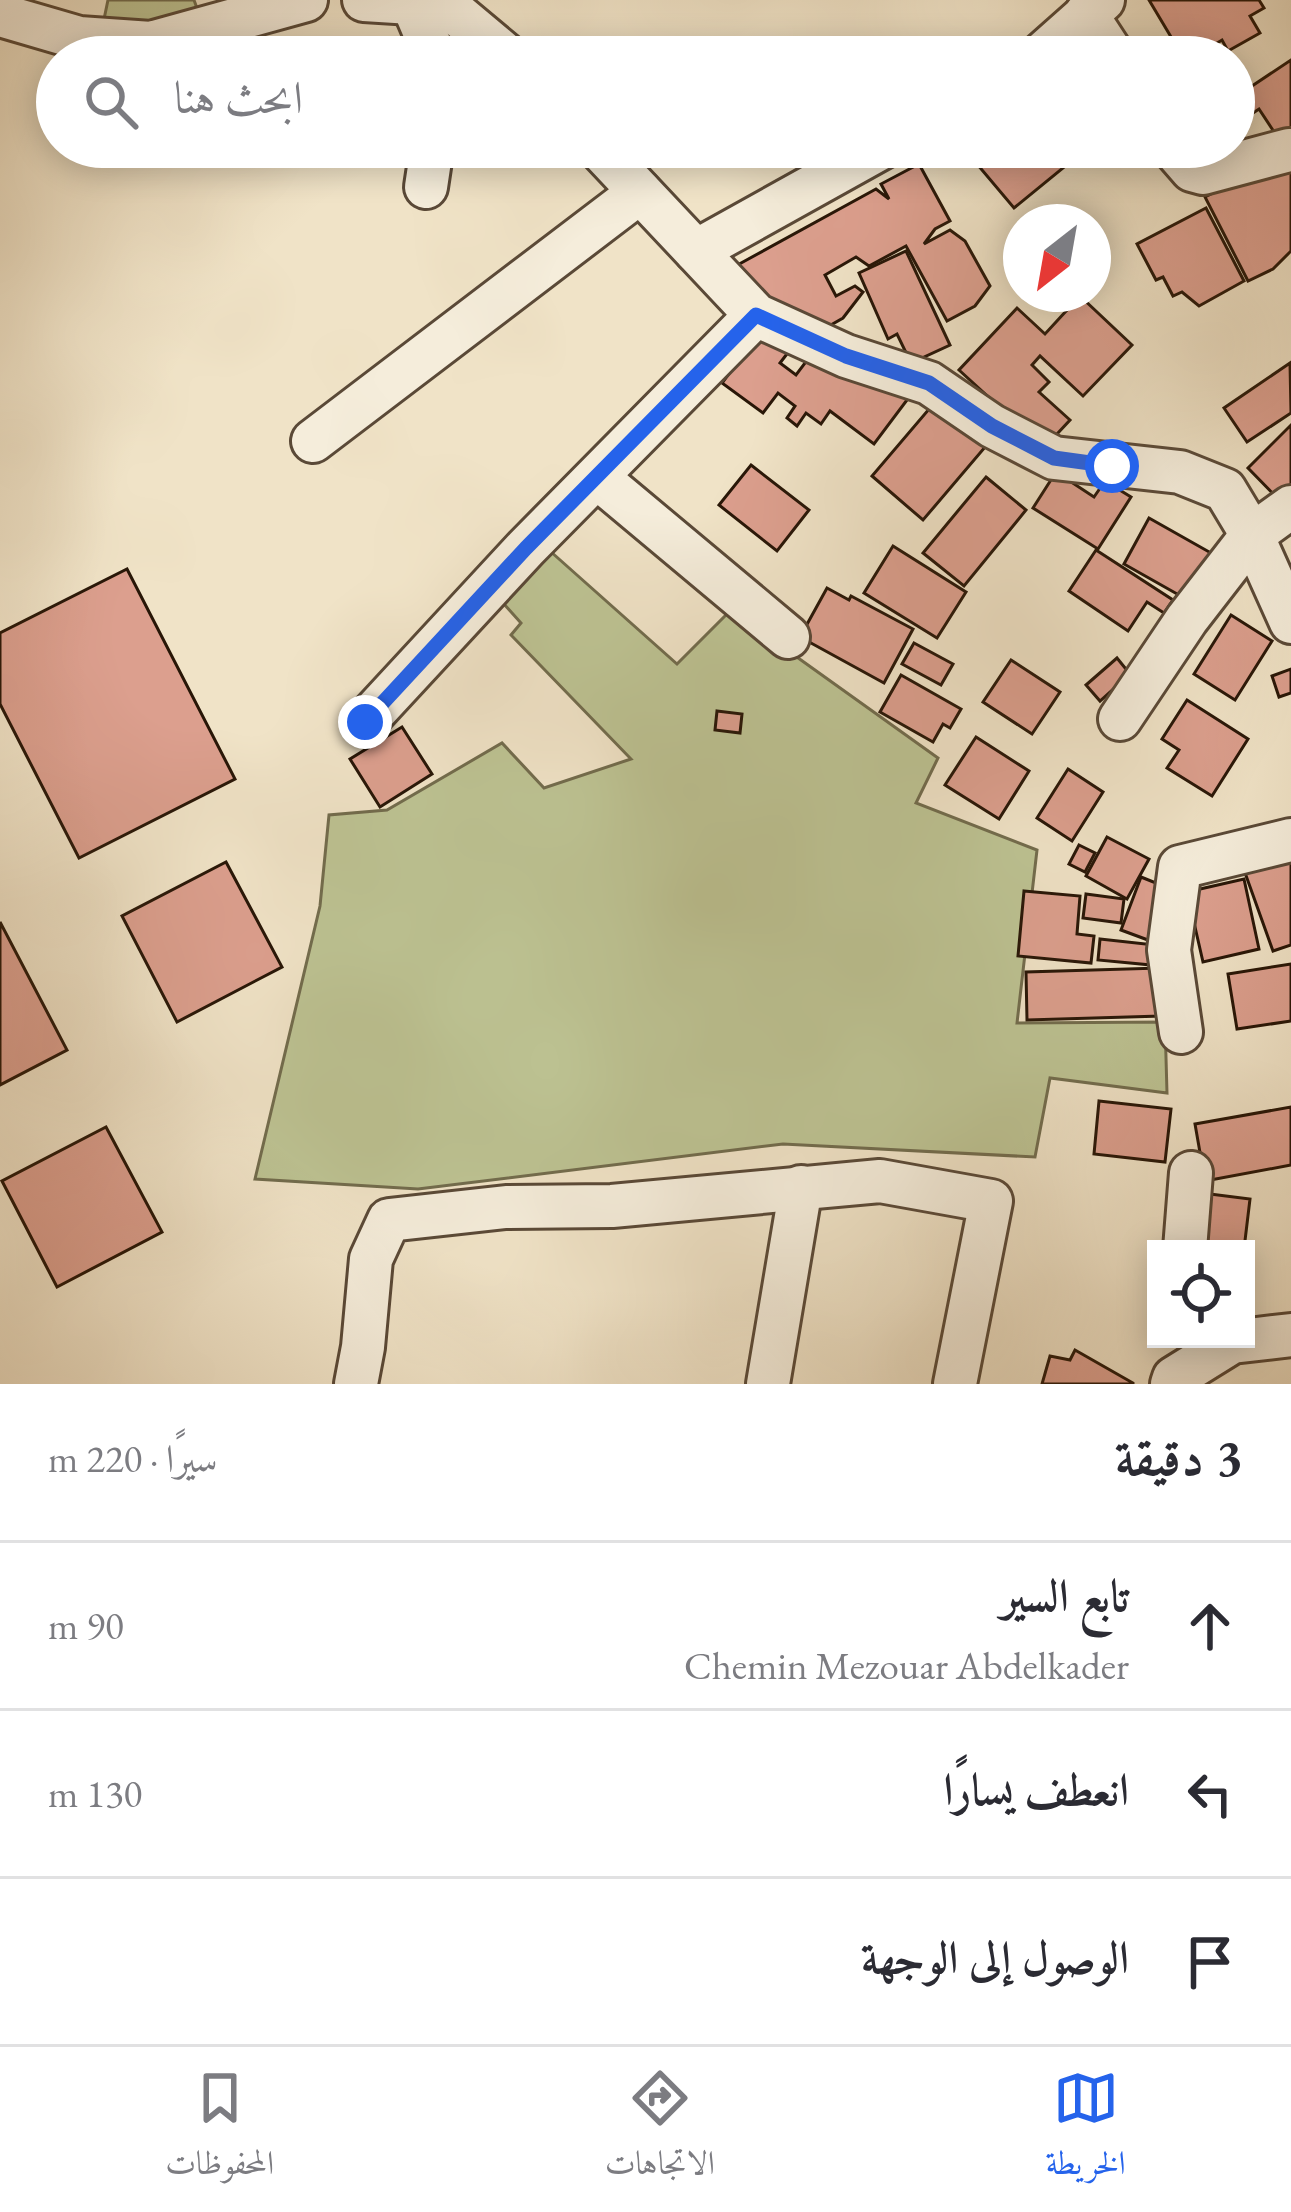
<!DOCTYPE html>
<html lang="ar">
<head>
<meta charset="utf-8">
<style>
	body { margin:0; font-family:"EB Garamond",Amiri,serif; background:#f7f7f7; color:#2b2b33; direction:rtl }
	.controls { position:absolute; right:36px; bottom:36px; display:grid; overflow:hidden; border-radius:0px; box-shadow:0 6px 30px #0003 }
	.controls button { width:108px; height:108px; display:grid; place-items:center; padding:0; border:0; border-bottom:3px solid #e1e1e2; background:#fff; color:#2b2b33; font:60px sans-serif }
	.compass { position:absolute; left:1003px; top:204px; width:108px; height:108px; border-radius:50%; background:#fff; box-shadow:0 6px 30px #0003; rotate:211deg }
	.stop { position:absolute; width:36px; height:36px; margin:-27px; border:9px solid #2563eb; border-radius:50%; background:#fff }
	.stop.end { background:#2563eb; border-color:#fff; box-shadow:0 3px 12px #0008 }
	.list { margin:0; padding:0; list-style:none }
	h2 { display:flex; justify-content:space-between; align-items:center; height:156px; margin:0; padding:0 48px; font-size:51px }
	h2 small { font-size:39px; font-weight:400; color:#7c7c81 }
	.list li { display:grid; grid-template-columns:78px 1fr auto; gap:36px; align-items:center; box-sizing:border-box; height:168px; padding:0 48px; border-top:3px solid #e1e1e2 }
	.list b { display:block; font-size:45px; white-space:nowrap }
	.list p { margin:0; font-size:39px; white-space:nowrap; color:#7c7c81 }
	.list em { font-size:39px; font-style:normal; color:#7c7c81 }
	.icon { flex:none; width:66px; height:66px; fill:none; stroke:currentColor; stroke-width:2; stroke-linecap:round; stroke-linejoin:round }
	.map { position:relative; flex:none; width:1291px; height:1384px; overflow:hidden; direction:ltr }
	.search { position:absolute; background:#fff; box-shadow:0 6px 30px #0003; left:36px; right:36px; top:36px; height:132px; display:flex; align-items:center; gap:30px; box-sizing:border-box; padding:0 42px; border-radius:66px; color:#7c7c81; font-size:45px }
	.sheet { height:660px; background:#fff }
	nav { display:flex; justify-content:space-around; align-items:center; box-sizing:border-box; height:168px; border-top:3px solid #e1e1e2; background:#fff; font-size:33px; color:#7c7c81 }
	nav a { display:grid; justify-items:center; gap:6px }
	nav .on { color:#2563eb }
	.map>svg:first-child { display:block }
</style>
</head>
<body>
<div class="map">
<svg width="1291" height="1384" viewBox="0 0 1291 1384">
	<rect width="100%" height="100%" fill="#f0e3c7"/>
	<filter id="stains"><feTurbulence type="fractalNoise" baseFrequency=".00167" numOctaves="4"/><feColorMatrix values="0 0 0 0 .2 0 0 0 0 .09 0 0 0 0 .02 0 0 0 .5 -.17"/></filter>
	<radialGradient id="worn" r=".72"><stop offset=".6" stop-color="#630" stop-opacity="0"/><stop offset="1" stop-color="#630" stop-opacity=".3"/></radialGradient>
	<g fill="#bdc393" stroke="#726c4d" stroke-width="3">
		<polygon points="108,0 194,0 198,11 152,26 103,24"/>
		<polygon points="541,543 677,664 731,610 938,758 916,803 1037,850 1017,1023 1165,1022 1167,1093 1050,1078 1035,1157 783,1144 418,1189 255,1179 320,906 329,815 387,810 502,743 544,788 631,759 511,635 521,623 495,594"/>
	</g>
	<g fill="#dc9f8e" stroke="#281607" stroke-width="3">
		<polygon points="1149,0 1259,0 1264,8 1250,16 1260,33 1228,51 1222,40 1194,57 1183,57"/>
		<polygon points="1291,60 1291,139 1282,144 1259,109 1235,125 1244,139 1234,145 1234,98"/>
		<polygon points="971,147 1083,147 1085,150 1014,208 966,151"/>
		<polygon points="1286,156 1291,163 1291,251 1273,269 1248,281 1205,197"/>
		<polygon points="919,164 950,221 935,229 924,244 950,230 965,241 990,286 975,306 947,321 906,246 869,266 856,257 825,275 836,296 855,286 863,292 843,318 815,334 738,279 732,268 876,189 889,199 881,184"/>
		<polygon points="1206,208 1244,281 1199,306 1182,292 1173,296 1163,277 1156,280 1137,244"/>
		<polygon points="906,251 950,345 911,363 897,334 888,339 859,273"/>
		<polygon points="1080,296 1132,345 1083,396 1040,356 1032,365 1049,382 1039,392 1070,420 1044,448 959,370 1017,308 1045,334"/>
		<polygon points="762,329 790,350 780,363 796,375 814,351 855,381 868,364 910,396 874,444 830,411 821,424 806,413 797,426 787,418 795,406 778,393 763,413 722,383"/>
		<polygon points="1290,363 1291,413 1247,442 1224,408"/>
		<polygon points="935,402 986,446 923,520 872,476"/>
		<polygon points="1291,425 1291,495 1282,503 1248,468"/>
		<polygon points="751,465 809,510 777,551 719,505"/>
		<polygon points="1056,472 1094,497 1105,481 1131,497 1098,549 1033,508"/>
		<polygon points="986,477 1026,510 964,586 923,553"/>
		<polygon points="1149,518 1211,553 1186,599 1124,564"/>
		<polygon points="893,546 966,592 937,638 864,593"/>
		<polygon points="1096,550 1173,600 1164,613 1147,602 1128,631 1069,591"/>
		<polygon points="127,569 235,779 79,858 0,704 0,633"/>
		<polygon points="827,588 849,600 851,596 913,629 884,683 800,637"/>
		<polygon points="1231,615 1272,641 1235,700 1194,674"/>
		<polygon points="914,643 953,664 941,685 902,664"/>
		<polygon points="1117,658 1130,674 1100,701 1086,685"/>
		<polygon points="1011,660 1060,692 1032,734 983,702"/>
		<polygon points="1291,669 1291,693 1279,697 1272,676"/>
		<polygon points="901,675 961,709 950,728 943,724 933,742 880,712"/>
		<polygon points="1187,700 1248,739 1212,796 1167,768 1179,750 1162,739"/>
		<polygon points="717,711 742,714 740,733 715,730"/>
		<polygon points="402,727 432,774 380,807 350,759"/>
		<polygon points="976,737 1029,771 999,819 945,785"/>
		<polygon points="1068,769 1103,792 1072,841 1037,818"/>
		<polygon points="1107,837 1149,859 1127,899 1086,876"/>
		<polygon points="1079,845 1095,853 1085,872 1069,864"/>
		<polygon points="1291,854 1291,945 1273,951 1244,870"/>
		<polygon points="226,862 282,967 177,1022 122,916"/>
		<polygon points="1141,877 1176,891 1156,943 1121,930"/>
		<polygon points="1244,879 1259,949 1203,962 1187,892"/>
		<polygon points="1024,891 1080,896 1077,934 1094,936 1091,963 1018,956"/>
		<polygon points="1086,894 1124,899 1121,923 1083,918"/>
		<polygon points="0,922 67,1050 0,1085"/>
		<polygon points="1100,939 1164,946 1162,966 1098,960"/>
		<polygon points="1291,964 1291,1021 1237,1029 1228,974"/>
		<polygon points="1160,968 1161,1016 1027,1020 1026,972"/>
		<polygon points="1099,1101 1171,1109 1165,1162 1094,1154"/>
		<polygon points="1291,1107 1291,1165 1205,1181 1195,1124"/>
		<polygon points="106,1127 162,1232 57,1287 2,1181"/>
		<polygon points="1210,1194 1250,1199 1244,1249 1204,1249"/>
		<polygon points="1075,1350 1133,1383 1133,1384 1042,1384 1050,1356 1070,1360"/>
	</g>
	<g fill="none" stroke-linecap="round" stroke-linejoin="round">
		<defs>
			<g id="minor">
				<polyline points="364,0 412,3 435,0"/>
				<polyline points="411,0 435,57"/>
				<polyline points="440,0 508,57"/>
				<polyline points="1086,14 1114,57"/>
				<polyline points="0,15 79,38 151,43 306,0"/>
				<polyline points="1039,57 1103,0"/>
				<polyline points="598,147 756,315 846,356 929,383 992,426 1054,458 1180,472 1225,490 1252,535 1291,622"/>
				<polyline points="1172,147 1192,170 1203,173 1289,150"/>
				<polyline points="426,187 432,147"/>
				<polyline points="696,251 883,147"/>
				<polyline points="313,441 640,192"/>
				<polyline points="598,478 788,637"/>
				<polyline points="1120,719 1187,619 1252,535 1291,507"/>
				<polyline points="365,722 526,548 756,315"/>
				<polyline points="1181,1032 1169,950 1180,867 1291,840"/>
				<polyline points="1185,1249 1191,1173"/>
				<polyline points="356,1384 363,1347 371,1259 389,1220 506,1207 612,1206 880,1181 991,1201 955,1384"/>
				<polyline points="768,1384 801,1187"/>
				<polyline points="1172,1384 1174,1378 1232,1342 1291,1335"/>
			</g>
		</defs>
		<use href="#minor" stroke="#5a4937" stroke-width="48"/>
		<use href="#minor" stroke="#f5eddb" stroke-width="42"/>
	</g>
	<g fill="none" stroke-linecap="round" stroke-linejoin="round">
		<polyline stroke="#2563eb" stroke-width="15" points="365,722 526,548 756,315 846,356 929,383 992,426 1054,458 1112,466"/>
	</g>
	<rect width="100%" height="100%" filter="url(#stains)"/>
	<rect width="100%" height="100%" fill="url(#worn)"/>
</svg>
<div class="controls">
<button><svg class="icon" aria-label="locate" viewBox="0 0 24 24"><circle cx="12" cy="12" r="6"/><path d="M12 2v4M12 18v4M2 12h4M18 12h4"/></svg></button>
</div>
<svg class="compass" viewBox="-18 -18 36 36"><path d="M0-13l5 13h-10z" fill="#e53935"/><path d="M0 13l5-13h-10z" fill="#7c7c81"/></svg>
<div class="stop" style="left:1112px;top:466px"></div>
<div class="stop end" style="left:365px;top:722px"></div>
<div class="search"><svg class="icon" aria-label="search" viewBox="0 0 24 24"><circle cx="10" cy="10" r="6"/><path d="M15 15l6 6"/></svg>ابحث هنا</div>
</div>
<section class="sheet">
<h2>3 دقيقة<small>سيرًا · 220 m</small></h2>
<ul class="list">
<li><svg class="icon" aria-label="ahead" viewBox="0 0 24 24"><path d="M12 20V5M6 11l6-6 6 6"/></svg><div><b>تابع السير</b><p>Chemin Mezouar Abdelkader</p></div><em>90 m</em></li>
<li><svg class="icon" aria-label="left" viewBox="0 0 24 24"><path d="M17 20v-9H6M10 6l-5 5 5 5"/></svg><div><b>انعطف يسارًا</b></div><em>130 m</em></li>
<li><svg class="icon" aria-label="arrive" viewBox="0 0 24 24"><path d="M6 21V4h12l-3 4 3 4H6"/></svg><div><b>الوصول إلى الوجهة</b></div></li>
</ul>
</section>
<nav>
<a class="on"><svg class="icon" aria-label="map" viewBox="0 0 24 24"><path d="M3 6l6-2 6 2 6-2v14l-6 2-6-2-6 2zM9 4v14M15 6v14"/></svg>الخريطة</a>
<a><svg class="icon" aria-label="directions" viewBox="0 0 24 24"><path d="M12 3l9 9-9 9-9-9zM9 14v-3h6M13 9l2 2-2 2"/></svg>الاتجاهات</a>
<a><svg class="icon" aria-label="saved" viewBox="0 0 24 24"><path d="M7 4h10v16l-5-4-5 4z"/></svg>المحفوظات</a>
</nav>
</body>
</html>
